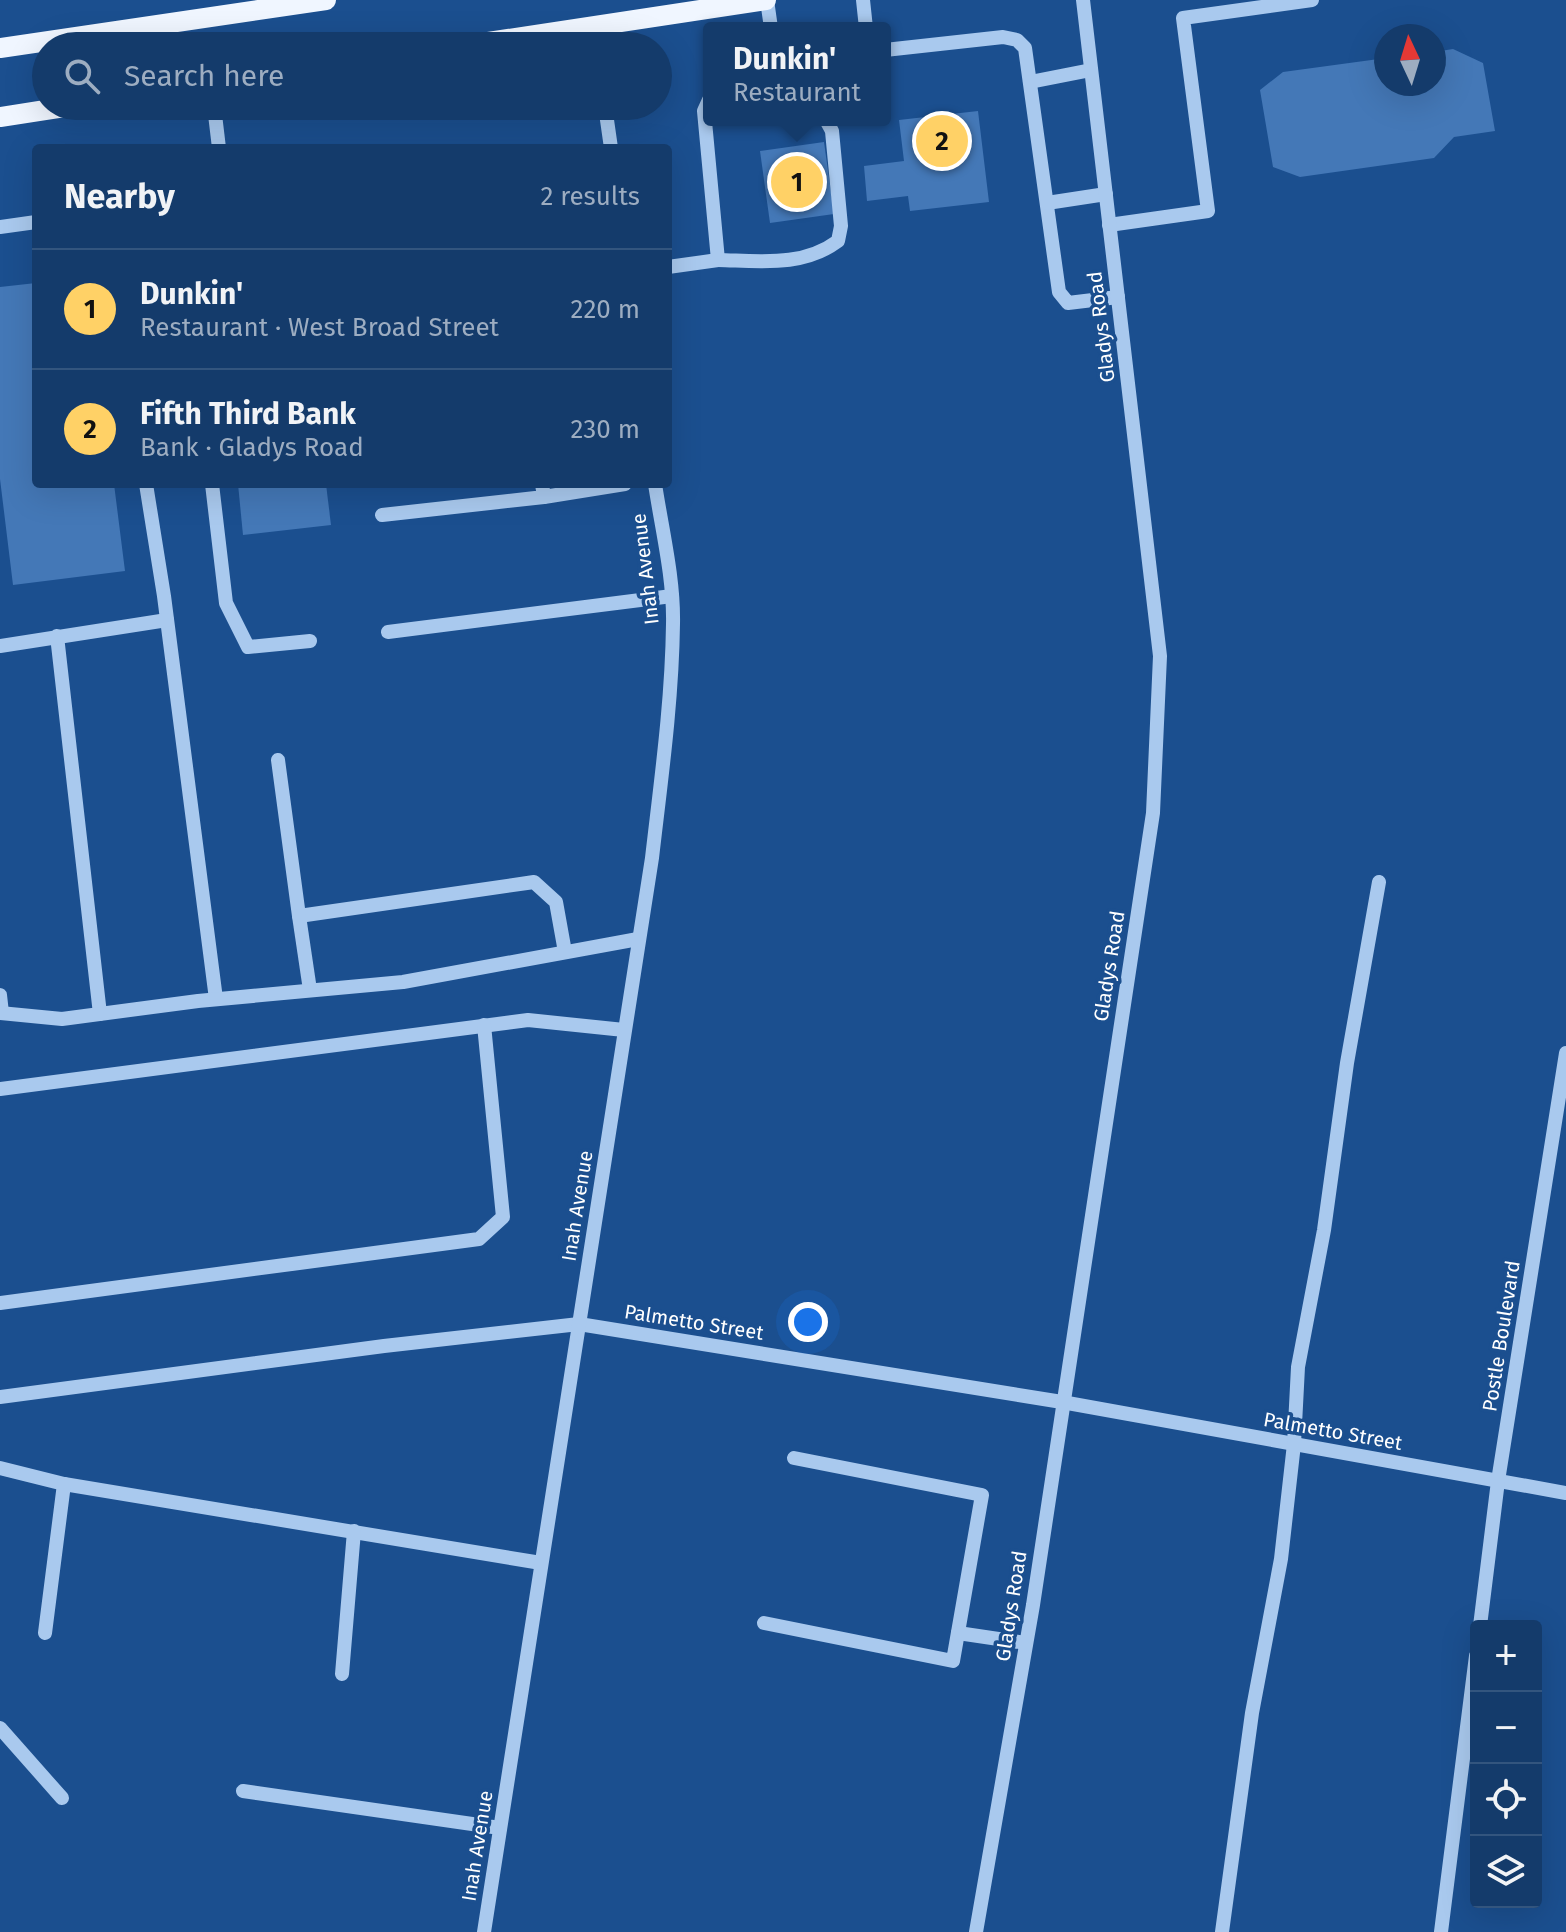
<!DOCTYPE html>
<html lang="en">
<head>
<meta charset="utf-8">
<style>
	body { margin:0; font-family:"Fira Sans",sans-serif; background:#214673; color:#f1f3f6 }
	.controls { position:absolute; right:24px; bottom:24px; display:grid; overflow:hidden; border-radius:8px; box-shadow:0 8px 32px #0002 }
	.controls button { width:72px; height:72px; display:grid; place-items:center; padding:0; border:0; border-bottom:2px solid #33557e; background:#143b6b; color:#f1f3f6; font:40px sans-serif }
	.compass { position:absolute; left:1374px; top:24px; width:72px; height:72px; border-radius:50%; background:#143b6b; box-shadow:0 8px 32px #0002; rotate:356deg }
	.you { position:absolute; left:808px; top:1322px; width:28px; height:28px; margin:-20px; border:6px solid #fff; border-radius:50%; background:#1a73e8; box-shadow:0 0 0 12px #1a73e833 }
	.badge { display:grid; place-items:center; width:52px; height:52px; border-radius:50%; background:#ffd166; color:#111; font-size:26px; font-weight:700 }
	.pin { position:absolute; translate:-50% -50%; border:4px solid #fff; box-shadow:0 2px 8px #0006 }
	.popup { position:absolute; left:703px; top:22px; width:188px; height:104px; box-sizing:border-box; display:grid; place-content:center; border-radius:8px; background:#143b6b; filter:drop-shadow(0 2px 6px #0005); font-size:26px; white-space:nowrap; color:#9dadc1 }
	.popup b { font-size:30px; color:#f1f3f6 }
	.popup::after { content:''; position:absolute; left:50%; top:100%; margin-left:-16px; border:16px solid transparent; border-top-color:#143b6b }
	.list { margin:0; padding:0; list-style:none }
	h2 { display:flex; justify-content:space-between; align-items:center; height:104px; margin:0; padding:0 32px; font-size:34px }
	h2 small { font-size:26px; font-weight:400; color:#9dadc1 }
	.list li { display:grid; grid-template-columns:52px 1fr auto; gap:24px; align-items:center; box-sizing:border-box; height:120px; padding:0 32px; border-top:2px solid #33557e }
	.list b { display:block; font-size:30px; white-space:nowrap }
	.list p { margin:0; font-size:26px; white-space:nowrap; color:#9dadc1 }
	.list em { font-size:26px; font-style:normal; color:#9dadc1 }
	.icon { flex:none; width:44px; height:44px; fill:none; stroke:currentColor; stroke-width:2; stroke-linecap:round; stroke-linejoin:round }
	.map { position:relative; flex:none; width:1566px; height:1932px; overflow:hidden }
	.search { position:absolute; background:#143b6b; box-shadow:0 8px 32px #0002; left:32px; top:32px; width:640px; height:88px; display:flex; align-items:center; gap:20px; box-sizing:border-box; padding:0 28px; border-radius:44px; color:#9dadc1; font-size:30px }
	.panel { position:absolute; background:#143b6b; box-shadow:0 8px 32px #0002; left:32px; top:144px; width:640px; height:344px; border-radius:8px }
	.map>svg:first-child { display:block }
</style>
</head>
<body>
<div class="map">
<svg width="1566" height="1932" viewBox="0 0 1566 1932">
	<rect width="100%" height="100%" fill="#1b4f8f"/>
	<g fill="#4478b7">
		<polygon points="1453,49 1483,63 1495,131 1454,137 1434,158 1300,177 1273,167 1260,90 1283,72 1386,58 1386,84 1434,84 1434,52"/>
		<polygon points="978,111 989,202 910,211 908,196 867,201 864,166 904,161 899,120"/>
		<polygon points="824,142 834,214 770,223 760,151"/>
		<polygon points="36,283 36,484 114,484 125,571 13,585 0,479 0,287"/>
		<polygon points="238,484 326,484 331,525 243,535"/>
	</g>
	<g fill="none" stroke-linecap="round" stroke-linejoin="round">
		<g stroke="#a9c9ee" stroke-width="14">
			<polyline points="767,0 771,28"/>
			<polyline points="863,0 866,28"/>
			<polyline points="593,26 596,46"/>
			<polyline points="885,50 1003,37 1017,40 1025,48 1059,292 1068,303 1118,297"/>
			<polyline points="1030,82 1091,70"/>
			<polyline points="214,106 219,148"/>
			<polyline points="605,106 611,148"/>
			<polyline points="1047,203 1106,194"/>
			<polyline points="1109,225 1208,211 1183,18 1312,0"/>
			<polyline points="0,227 36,222"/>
			<path d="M718,260C761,261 803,267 838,241L841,226L832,131L826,120"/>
			<polyline points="668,267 718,260 704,111 709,100"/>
			<polyline points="146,484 164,596 216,999"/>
			<polyline points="212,484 226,603 248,647 310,641"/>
			<polyline points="544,497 625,484"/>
			<polyline points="382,515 544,497 542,484"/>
			<polyline points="388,632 672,596"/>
			<polyline points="57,636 100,1014"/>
			<polyline points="0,646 167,620"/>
			<polyline points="278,760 299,916 534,882 556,902 565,952"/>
			<polyline points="299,916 310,990"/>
			<polyline points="0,995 2,1013"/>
			<polyline points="0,1013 62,1019 198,1001 403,982 638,939"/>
			<polyline points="0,1089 528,1020 624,1030"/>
			<polyline points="0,1303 479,1239 503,1217 484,1025"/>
			<polyline points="0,1397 384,1346 579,1324 1062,1402 1566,1493"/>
			<polyline points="0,1468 64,1484 541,1563"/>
			<polyline points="764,1623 953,1661 982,1495 794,1458"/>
			<polyline points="1480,1626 1498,1481 1566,1053"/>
			<polyline points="45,1633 64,1484"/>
			<polyline points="958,1633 1026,1643"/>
			<polyline points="342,1674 354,1531"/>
			<polyline points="0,1728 62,1798"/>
			<polyline points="243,1791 500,1828"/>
			<path d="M484,1932L652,858C661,780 672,702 673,624C674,578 662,530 655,484"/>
			<polyline points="976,1932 1033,1605 1153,813 1160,656 1083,0"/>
			<polyline points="1222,1932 1252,1713 1281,1559 1294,1444 1298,1367 1324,1230 1347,1063 1379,882"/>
			<polyline points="1441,1932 1476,1656"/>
		</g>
		<g stroke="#f0f6ff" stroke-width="20">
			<polyline points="462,46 766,0"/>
			<polyline points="0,48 326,0"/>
			<polyline points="0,117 71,106"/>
		</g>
	</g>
	<g text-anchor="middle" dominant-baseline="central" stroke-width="7" stroke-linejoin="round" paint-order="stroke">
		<g font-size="20" fill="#fff" stroke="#1b4f8f">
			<text transform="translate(1101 327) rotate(-97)">Gladys Road</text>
			<text transform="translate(645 569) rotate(-97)">Inah Avenue</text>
			<text transform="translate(1109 966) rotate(-81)">Gladys Road</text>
			<text transform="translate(577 1206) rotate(-81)">Inah Avenue</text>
			<text transform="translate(694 1322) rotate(9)">Palmetto Street</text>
			<text transform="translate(1501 1336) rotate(-81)">Postle Boulevard</text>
			<text transform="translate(1333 1431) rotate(10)">Palmetto Street</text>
			<text transform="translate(1011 1606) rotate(-81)">Gladys Road</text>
			<text transform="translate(477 1846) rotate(-81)">Inah Avenue</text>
		</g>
	</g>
</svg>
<div class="controls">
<button>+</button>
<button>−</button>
<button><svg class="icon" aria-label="locate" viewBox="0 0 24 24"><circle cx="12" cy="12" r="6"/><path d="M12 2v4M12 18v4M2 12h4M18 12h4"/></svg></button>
<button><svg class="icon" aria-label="layers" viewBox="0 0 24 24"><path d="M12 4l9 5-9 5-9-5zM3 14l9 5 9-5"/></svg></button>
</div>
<svg class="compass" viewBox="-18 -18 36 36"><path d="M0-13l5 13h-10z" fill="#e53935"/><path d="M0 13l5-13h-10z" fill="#9dadc1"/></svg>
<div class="you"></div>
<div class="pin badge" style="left:797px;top:182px">1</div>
<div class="popup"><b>Dunkin'</b>Restaurant</div>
<div class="pin badge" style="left:942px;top:141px">2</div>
<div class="search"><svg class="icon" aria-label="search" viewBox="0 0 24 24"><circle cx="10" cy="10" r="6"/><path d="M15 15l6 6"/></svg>Search here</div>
<section class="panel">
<h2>Nearby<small>2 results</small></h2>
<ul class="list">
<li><span class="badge">1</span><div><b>Dunkin'</b><p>Restaurant · West Broad Street</p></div><em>220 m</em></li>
<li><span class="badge">2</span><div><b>Fifth Third Bank</b><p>Bank · Gladys Road</p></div><em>230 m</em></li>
</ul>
</section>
</div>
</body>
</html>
